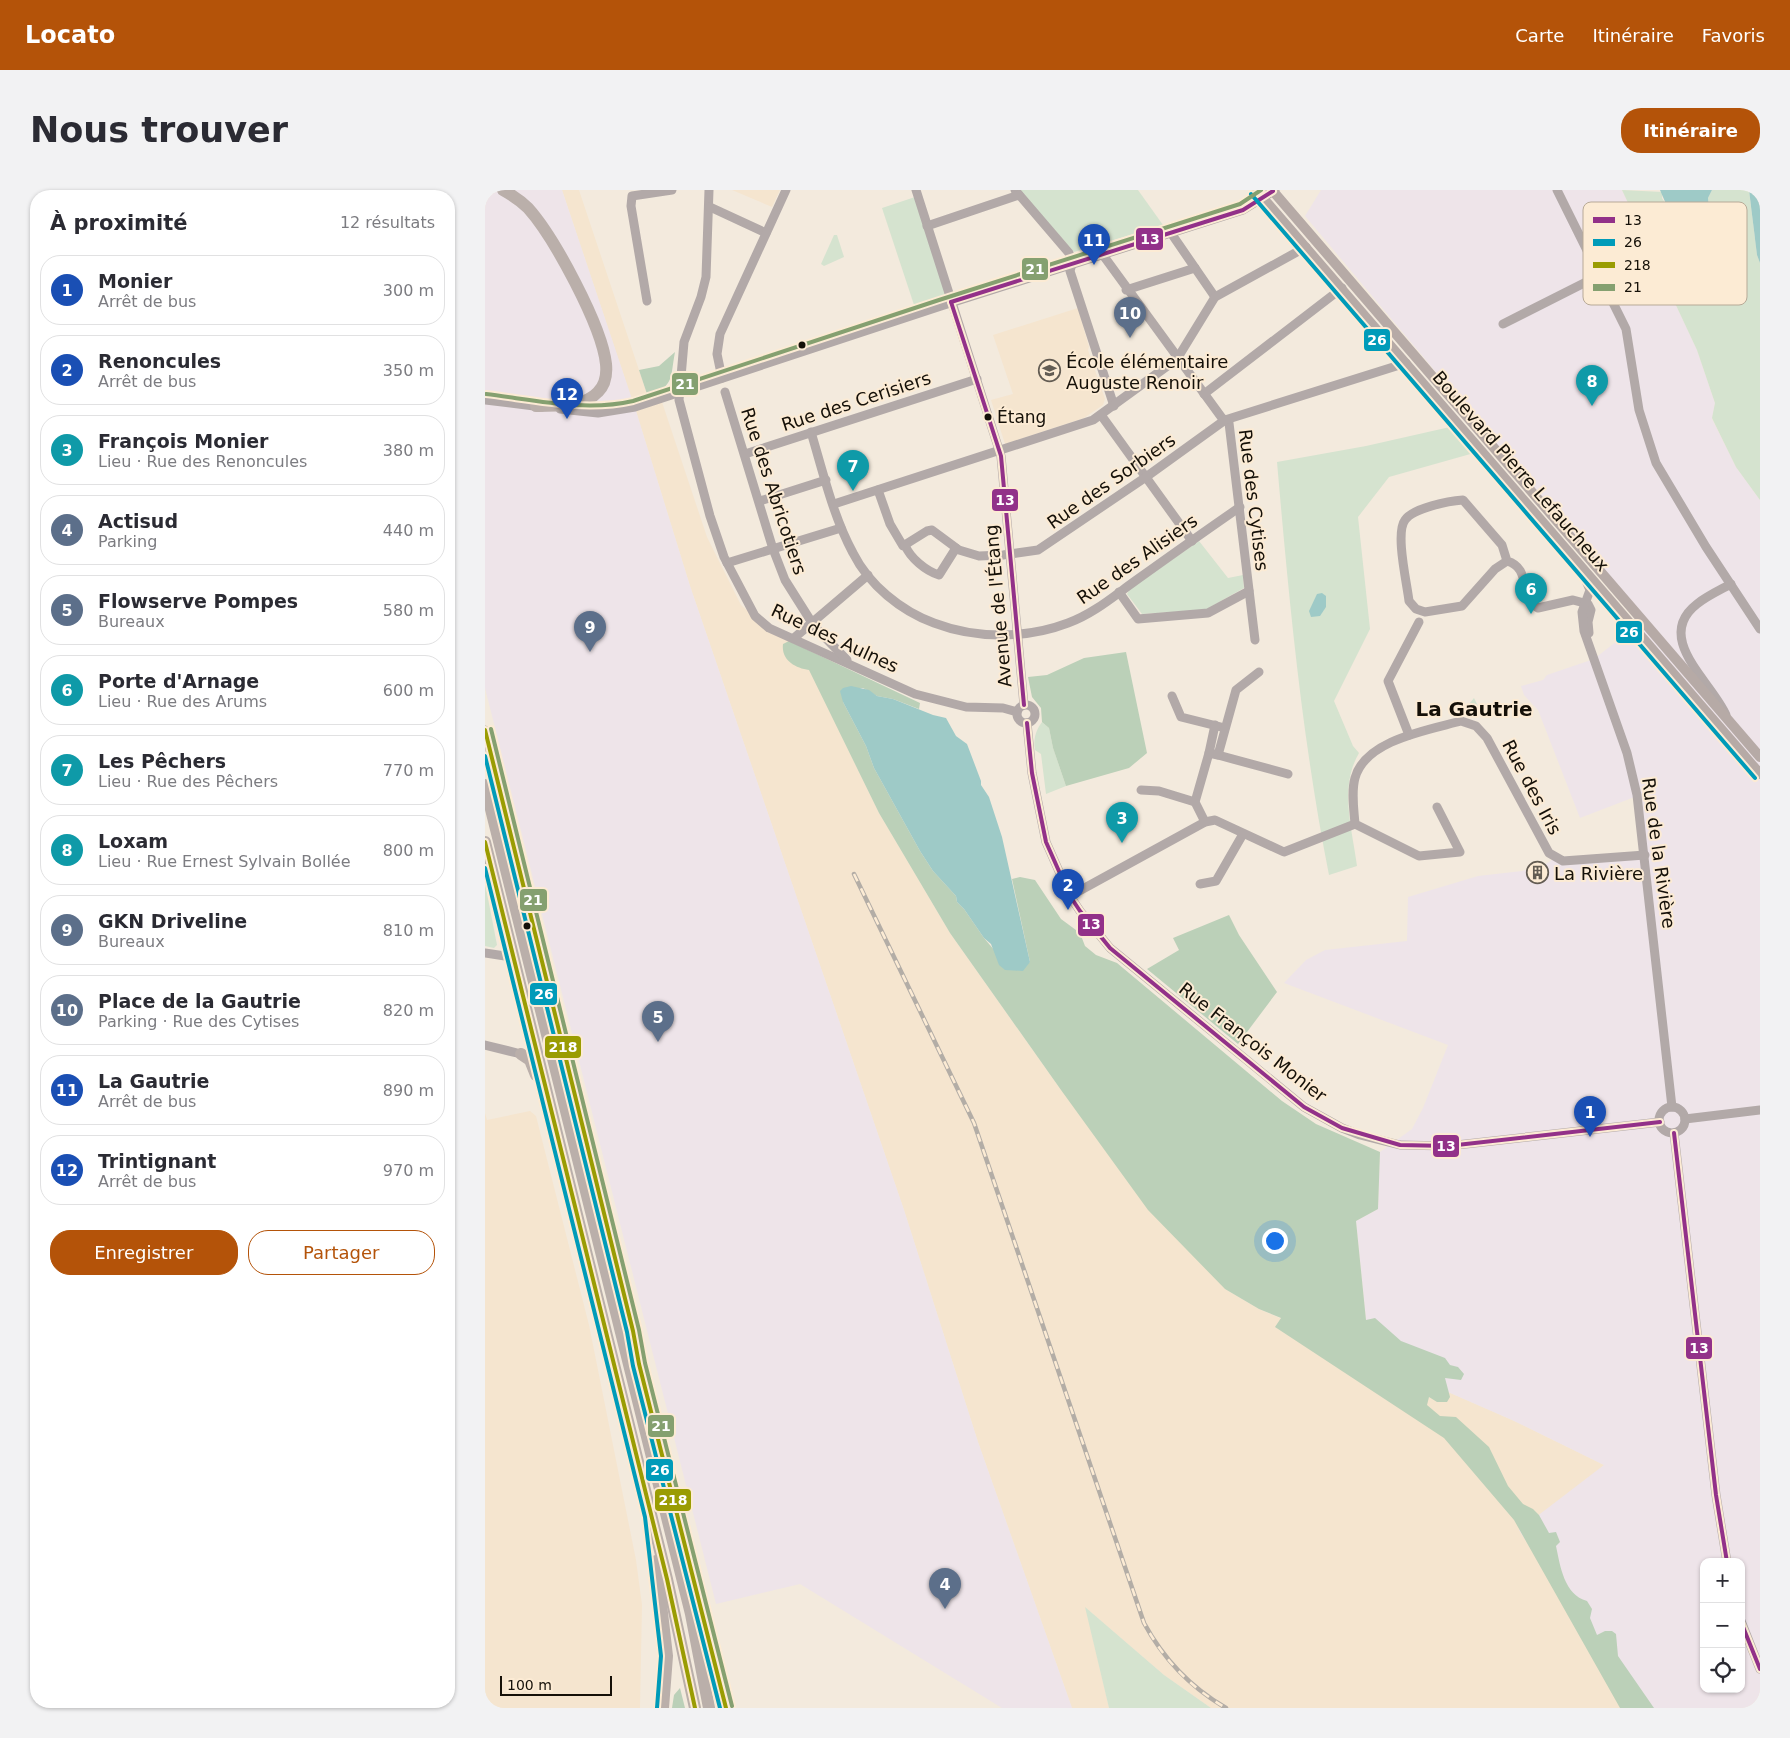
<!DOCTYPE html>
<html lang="fr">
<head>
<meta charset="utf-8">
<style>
	body { margin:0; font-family:"DejaVu Sans",sans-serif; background:#f2f2f3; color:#2b2b33 }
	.controls { position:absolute; right:15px; bottom:15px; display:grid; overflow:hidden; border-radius:10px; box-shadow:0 1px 4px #0004 }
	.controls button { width:45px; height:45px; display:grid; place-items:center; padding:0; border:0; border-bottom:1px solid #e1e1e2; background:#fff; color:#2b2b33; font:25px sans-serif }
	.scale { position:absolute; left:15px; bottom:12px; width:112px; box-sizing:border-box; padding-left:5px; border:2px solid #151008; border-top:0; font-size:14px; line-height:18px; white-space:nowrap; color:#151008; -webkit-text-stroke:4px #fcebd4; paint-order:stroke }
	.you { position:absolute; left:789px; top:1050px; width:18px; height:18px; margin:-12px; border:4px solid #fff; border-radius:50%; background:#1a73e8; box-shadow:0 0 0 8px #1a73e833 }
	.badge { display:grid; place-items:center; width:32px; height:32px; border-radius:50%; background:#b45309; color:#fff; font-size:16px; font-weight:700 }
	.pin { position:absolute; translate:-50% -41px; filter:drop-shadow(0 1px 2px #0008) }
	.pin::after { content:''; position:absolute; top:26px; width:18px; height:15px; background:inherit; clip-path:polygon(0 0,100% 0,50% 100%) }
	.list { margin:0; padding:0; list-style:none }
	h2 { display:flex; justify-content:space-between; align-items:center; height:65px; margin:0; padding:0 20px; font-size:21px }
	h2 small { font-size:16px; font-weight:400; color:#7c7c81 }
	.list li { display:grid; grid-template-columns:32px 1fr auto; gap:15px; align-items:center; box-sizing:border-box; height:70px; margin:0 10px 10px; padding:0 10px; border:1px solid #e1e1e2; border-radius:20px }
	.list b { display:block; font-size:19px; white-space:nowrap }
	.list p { margin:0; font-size:16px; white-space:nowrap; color:#7c7c81 }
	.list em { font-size:16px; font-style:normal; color:#7c7c81 }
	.actions { display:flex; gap:10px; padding:15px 20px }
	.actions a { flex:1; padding:11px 0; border:1px solid #b45309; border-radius:20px; text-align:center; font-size:18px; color:#b45309 }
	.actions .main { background:#b45309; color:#fff }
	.icon { flex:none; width:28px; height:28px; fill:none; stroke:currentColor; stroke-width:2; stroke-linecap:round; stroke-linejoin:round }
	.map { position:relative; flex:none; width:1275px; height:1518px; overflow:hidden; border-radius:20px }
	header { display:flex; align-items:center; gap:30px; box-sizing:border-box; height:70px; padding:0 25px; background:#b45309; color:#fff }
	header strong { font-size:24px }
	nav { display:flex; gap:28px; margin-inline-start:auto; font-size:18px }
	.intro { display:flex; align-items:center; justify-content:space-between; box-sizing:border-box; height:120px; padding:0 30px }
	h1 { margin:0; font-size:35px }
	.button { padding:12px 22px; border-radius:20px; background:#b45309; color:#fff; font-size:18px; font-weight:700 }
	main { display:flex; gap:30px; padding:0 30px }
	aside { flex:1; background:#fff; border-radius:20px; box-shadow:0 1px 4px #0004 }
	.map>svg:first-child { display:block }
</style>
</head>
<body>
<header>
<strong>Locato</strong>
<nav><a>Carte</a><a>Itinéraire</a><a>Favoris</a></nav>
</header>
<div class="intro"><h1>Nous trouver</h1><a class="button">Itinéraire</a></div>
<main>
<aside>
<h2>À proximité<small>12 résultats</small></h2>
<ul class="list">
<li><span class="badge" style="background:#1a4fb4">1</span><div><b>Monier</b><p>Arrêt de bus</p></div><em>300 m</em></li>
<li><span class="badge" style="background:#1a4fb4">2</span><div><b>Renoncules</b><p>Arrêt de bus</p></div><em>350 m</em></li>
<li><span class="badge" style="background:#0f9aa8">3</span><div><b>François Monier</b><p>Lieu · Rue des Renoncules</p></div><em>380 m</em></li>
<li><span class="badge" style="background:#5c6f8a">4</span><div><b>Actisud</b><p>Parking</p></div><em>440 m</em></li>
<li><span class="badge" style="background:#5c6f8a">5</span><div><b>Flowserve Pompes</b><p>Bureaux</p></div><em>580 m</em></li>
<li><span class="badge" style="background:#0f9aa8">6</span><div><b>Porte d'Arnage</b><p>Lieu · Rue des Arums</p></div><em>600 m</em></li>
<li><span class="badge" style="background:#0f9aa8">7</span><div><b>Les Pêchers</b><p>Lieu · Rue des Pêchers</p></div><em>770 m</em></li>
<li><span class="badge" style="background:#0f9aa8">8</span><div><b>Loxam</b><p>Lieu · Rue Ernest Sylvain Bollée</p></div><em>800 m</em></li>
<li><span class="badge" style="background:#5c6f8a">9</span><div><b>GKN Driveline</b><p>Bureaux</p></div><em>810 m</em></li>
<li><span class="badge" style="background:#5c6f8a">10</span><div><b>Place de la Gautrie</b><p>Parking · Rue des Cytises</p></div><em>820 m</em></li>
<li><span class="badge" style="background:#1a4fb4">11</span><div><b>La Gautrie</b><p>Arrêt de bus</p></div><em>890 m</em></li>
<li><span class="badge" style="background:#1a4fb4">12</span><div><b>Trintignant</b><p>Arrêt de bus</p></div><em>970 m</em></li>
</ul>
<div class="actions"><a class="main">Enregistrer</a><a>Partager</a></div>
</aside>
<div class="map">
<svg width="1275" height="1518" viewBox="0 0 1275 1518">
	<rect width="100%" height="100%" fill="#f3eadd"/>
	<g fill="#f5e5cf">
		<polygon points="77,0 94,0 163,207 148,213"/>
		<polygon points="247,0 295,0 287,17"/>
		<polygon points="593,118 604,157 603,160 620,209 618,215 599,228 520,254 506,210 528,204 508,145"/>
		<polygon points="177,212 222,347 256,415 277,434 309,448 394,623 465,743 576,900 740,1099 774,1119 1027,1230 1119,1275 1062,1384 1136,1518 726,1518 679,1485 601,1418 624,1518 587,1518 493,1252 419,1020 205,396 151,221"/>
		<polygon points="45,921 51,926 104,1135 151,1370 157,1415 155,1518 0,1518 0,923 2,930"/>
	</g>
	<g fill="#eee4e9" fill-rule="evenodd">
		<polygon points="0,0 77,0 151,221 205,396 419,1020 493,1252 587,1518 517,1518 315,1394 231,1414 0,498"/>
		<path d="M836,0H1137L1212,160L1230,213L1227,229L1251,277L1275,310V1518H1136L1062,1384L1034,1340L1119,1275L1027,1230L885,1168L871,1031L893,1019L895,962L927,939L938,918L963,855L799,793L821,770L840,760L922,751L923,707L993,686L1037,681L1061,674L1071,667L1160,665L1152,606L1095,628L1053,520L1039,505L1036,496L1058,490L1062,485L1109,469L1159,430L820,26ZM1219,1372H1256V1499H1219Z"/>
	</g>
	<g fill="#d5e3cf">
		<polygon points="535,0 653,0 678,35 589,62"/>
		<path d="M1137,0L1178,2L1177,8L1181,14L1178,18L1185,27C1179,47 1188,65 1199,80L1215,69L1220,59L1225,27L1223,8L1227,0H1264L1272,65L1275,73V310L1251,277L1227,228L1230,213L1212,160Z"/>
		<polygon points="433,6 466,112 432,124 397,18"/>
		<polygon points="349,45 352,45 359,67 339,76 336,74"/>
		<path d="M965,237L989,263L904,287L873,327L885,439L849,511L868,556L874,563C854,597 867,638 872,676L844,685C817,549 804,410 792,272L881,256Z"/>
		<polygon points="714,351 743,388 758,385 759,398 720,420 657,424 642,404 645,399"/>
		<polygon points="989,508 997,524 990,526 980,525 980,519"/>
		<path d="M557,532L564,538L568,558L581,596L561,604L556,564L550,560C548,549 551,540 557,532Z"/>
		<polygon points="0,693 12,755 9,758 0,756"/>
		<polygon points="600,1417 679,1485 726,1518 624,1518"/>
	</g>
	<g fill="#bbd0b8">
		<path d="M190,162C185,188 190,195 163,207L154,180L174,176Z"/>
		<path d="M304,451L435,513L434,519L408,509L392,506L378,498H358V512L381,556L389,578L435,661L448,681L471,706L472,712L479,719L499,748L526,780L545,772L527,689L535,687L550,690L576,729L595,743L600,756L611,765L632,773L797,911L831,934L895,962L893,1019L871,1031L881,1130L890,1128L916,1151L960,1168L965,1175L973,1177L979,1184L976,1190L960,1188L965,1207L962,1212H952L944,1207L942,1215L955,1226L971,1227L1004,1257L1023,1296L1038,1314L1048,1319L1054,1325L1064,1343L1071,1342L1075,1352L1071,1356C1075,1375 1079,1405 1102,1411L1107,1419L1105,1428L1112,1445L1120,1441H1127L1131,1444L1133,1466L1169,1518H1135L1029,1330L959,1248L790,1137L796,1128L774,1119L740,1099L663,1020L576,900L465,743L394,623L324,480C310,478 296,470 298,454Z"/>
		<polygon points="641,462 662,563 644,578 581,596 568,558 564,538 557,532 556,518 547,507 543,487 562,485 599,468"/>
		<polygon points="744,725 754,745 792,802 753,854 662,779 694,760 688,748"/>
		<polygon points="195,1498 200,1518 187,1518 189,1505"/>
	</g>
	<g fill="#9ecac7">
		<path d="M1175,0H1227L1223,8L1225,27L1220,59L1215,69L1199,81H1196L1191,75L1192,70C1185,57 1181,42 1185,27L1178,18L1181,14Z"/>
		<polygon points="1264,0 1275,0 1275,73 1272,65"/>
		<polygon points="837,403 841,406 841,417 835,426 826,427 824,421 832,404"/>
		<polygon points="366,496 384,500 392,506 408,509 448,525 461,528 471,546 482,554 496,591 496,595 504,607 517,647 545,772 538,781 520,780 514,775 506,754 499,748 479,719 472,712 471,706 448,681 435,661 389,578 381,556 358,512 355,501 358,498"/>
	</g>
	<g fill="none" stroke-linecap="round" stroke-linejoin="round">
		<g stroke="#b2a9a8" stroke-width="9">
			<polyline points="224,0 221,87 216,107 199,152 194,210 225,326 239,367 270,426 284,438 430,504 481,517 518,518 532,522"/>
			<polyline points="431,0 516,266 539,515"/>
			<polyline points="530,0 584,63 587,74 585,81 629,216"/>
			<polyline points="1072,0 1141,139 1154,220 1171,273 1221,357 1275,439"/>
			<polyline points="225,17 281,43"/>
			<polyline points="442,36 534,5"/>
			<polyline points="686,43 730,107"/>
			<polyline points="618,65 737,228 744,233 770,450"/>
			<polyline points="641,100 710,78"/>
			<polyline points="162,111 146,16 147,6 187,0"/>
			<polyline points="1018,134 1115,85"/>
			<polyline points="237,188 232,164 235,144 301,0"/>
			<polyline points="240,202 288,359 300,390 329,436 362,470"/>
			<polyline points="719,204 857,98"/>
			<polyline points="0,210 57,217"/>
			<polyline points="75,219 113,223 150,217 456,116 758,20 790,0"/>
			<polyline points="616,225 707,351"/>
			<path d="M326,242C338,282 348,326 368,363C384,395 416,421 449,433C491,449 541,449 583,433C608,424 629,406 650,391C685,366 720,341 755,317"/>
			<polyline points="260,264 492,189"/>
			<polyline points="393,300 405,334 418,356 442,341 447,340 474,360 494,366 518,365 553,360 661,287 740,230 921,173"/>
			<polyline points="275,311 341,290"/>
			<polyline points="349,314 608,230 692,169 730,107 821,57"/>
			<path d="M420,355C425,368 441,381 454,385L471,358"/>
			<path d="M1022,371L1017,355L978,310C964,311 928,318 920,330C910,343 922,393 924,411L931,419L940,422L977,416L1010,379L1022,371C1047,378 1033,407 1053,418L1088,410L1103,414L1106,420L1103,432L1104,443"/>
			<polyline points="242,373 356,338"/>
			<polyline points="1098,384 1105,400 1097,422 1099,441 1142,563 1152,605 1187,917"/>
			<polyline points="634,402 653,429 723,423 764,401"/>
			<polyline points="309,448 383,385"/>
			<polyline points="687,506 696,527 740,538"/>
			<circle cx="541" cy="524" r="9"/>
			<path d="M1241,525C1227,492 1168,448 1212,414C1222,406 1235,400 1246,394"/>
			<polyline points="542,533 547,583 561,652 585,706 595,721 625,758 819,917 857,938 875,945 915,955 963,956 1175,932"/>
			<polyline points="0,540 148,1141 154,1174 241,1518"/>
			<polyline points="924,545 903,491 934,432"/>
			<polyline points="724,563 730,535"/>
			<polyline points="733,565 803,584"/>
			<polyline points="656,600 674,601 710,612"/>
			<path d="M952,617L975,662L934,666L870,634C869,620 866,602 870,588C880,550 943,540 976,531L991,536L1002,548L1064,663L1078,671L1160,665"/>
			<polyline points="720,632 710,612 724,563 733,565 751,500 774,482"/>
			<polyline points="715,694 731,691 758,644"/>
			<polyline points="585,706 720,632 730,630 799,662 870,634"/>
			<polyline points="0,763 20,766"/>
			<polyline points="0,855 36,864"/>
			<circle cx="1187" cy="930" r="13"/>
			<polyline points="1200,929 1275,920"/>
			<polyline points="1189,943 1231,1305 1242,1372"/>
			<polyline points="1256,1431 1275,1479"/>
		</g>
		<g stroke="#b6aaa6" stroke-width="10">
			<polyline points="771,0 1275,584"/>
			<polyline points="787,0 1275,567"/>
		</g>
		<g stroke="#baafaa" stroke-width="12">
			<path d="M18,0C27,5 36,11 43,18C69,47 117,136 121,174C122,184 120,195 113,202C98,218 71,215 51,216"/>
			<polyline points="0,595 206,1424 224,1518"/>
			<polyline points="0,652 182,1389 210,1518"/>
			<polyline points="36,864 45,870 51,885"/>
			<polyline points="171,1371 182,1466 178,1518"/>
		</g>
		<defs>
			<path id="rail" d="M369,684L489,933L659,1433C679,1470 705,1497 741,1518"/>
		</defs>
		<use href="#rail" stroke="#b3ada6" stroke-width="4.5"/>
		<use href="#rail" stroke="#fcebd4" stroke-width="2.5" stroke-dasharray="8" stroke-linecap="butt"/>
		<defs>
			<g id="bus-1">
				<polyline points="466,112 516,266 539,515"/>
				<polyline points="466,112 758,20 788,1"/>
				<polyline points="542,533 547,583 561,652 585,706 595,721 625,758 819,917 857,938 915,955 963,956 1175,932"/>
				<polyline points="1189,943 1231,1305 1242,1372"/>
				<polyline points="1256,1432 1275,1479"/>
			</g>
			<g id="bus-2">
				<polyline points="766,4 1270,588"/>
				<polyline points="0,566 142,1142 148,1176 235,1518"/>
				<polyline points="0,678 160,1327 176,1466 172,1518"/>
			</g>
			<g id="bus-3">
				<polyline points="0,540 148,1141 154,1174 241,1518"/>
				<polyline points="0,652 182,1389 210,1518"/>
			</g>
			<g id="bus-4">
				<path d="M1,204C50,210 100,222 148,211L454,110L755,14L776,0"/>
				<polyline points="6,539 154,1140 160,1173 247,1516"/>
			</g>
		</defs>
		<use href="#bus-1" stroke="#fcebd4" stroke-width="8"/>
		<use href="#bus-2" stroke="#fcebd4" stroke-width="8"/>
		<use href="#bus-3" stroke="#fcebd4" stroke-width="8"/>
		<use href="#bus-4" stroke="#fcebd4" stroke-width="8"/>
		<use href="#bus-1" stroke="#923189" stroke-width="4"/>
		<use href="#bus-2" stroke="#009bb9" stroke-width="4"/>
		<use href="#bus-3" stroke="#9a9c02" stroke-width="4"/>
		<use href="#bus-4" stroke="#85a070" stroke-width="4"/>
	</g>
	<defs>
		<symbol id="school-ring" viewBox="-11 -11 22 22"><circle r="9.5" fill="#fcebd4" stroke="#635c53" stroke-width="1.5"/><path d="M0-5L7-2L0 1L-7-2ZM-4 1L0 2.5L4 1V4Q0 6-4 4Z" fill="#635c53"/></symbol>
		<symbol id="building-ring" viewBox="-11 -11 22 22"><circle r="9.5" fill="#fcebd4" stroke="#635c53" stroke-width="1.5"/><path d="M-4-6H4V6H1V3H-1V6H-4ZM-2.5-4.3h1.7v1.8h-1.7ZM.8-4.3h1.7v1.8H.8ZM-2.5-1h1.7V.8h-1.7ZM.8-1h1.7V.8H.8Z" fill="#635c53"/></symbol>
	</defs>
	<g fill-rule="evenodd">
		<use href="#school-ring" x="552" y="168" width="25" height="25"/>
		<use href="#building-ring" x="1040" y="670" width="25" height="25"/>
	</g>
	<g fill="#151008" stroke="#fcebd4" stroke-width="2">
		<circle cx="317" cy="155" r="4.5"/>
		<circle cx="503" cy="227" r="4.5"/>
		<circle cx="42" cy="736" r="4.5"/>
	</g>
	<g text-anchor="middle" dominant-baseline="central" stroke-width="4" stroke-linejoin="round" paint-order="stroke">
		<g font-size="17" fill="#151008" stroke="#fcebd4" text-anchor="start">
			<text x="512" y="227">Étang</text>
		</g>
		<g font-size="18" fill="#151008" stroke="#fcebd4" text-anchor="start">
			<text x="581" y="171">École élémentaire<tspan x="581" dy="21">Auguste Renoir</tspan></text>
			<text x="1069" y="683">La Rivière</text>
		</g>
		<g font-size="18" fill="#151008" stroke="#fcebd4">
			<text transform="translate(371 211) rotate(-18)">Rue des Cerisiers</text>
			<text transform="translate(1036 281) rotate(49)">Boulevard Pierre Lefaucheux</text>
			<text transform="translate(626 291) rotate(-35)">Rue des Sorbiers</text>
			<text transform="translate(289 301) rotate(72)">Rue des Abricotiers</text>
			<text transform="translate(769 310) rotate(83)">Rue des Cytises</text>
			<text transform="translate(652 369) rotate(-35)">Rue des Alisiers</text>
			<text transform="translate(513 416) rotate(-95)">Avenue de l'Étang</text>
			<text transform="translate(350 448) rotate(25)">Rue des Aulnes</text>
			<text transform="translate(1047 597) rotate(62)">Rue des Iris</text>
			<text transform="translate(1174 663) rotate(82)">Rue de la Rivière</text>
			<text transform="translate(768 852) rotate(38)">Rue François Monier</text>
		</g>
		<g font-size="20" font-weight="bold" fill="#151008" stroke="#fcebd4">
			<text x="989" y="519">La Gautrie</text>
		</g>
	</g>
	<rect x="1098" y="12" width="164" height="103" rx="8" fill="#fcebd4" stroke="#b7a997" stroke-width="1"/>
	<rect x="1108" y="27" width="22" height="6" fill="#923189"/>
	<rect x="1108" y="49" width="22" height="7" fill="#009bb9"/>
	<rect x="1108" y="72" width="22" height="6" fill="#9a9c02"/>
	<rect x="1108" y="94" width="22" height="7" fill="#85a070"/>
	<g font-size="14" fill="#151008">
		<text x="1139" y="35">13</text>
		<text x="1139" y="57">26</text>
		<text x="1139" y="80">218</text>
		<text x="1139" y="102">21</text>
	</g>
	<g stroke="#fcebd4" stroke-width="2">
		<rect x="650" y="37" width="29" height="24" rx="5" fill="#923189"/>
		<rect x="536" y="67" width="28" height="24" rx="5" fill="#85a070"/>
		<rect x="878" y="138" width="28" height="24" rx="5" fill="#009bb9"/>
		<rect x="186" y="182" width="28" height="24" rx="5" fill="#85a070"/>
		<rect x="506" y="298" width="28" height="24" rx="5" fill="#923189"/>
		<rect x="1130" y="430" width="28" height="24" rx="5" fill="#009bb9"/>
		<rect x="34" y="698" width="29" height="24" rx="5" fill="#85a070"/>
		<rect x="592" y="723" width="28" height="24" rx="5" fill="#923189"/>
		<rect x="44" y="792" width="29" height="24" rx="5" fill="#009bb9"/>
		<rect x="59" y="845" width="38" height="24" rx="5" fill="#9a9c02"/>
		<rect x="947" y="944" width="28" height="24" rx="5" fill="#923189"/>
		<rect x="1200" y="1146" width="28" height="24" rx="5" fill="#923189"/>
		<rect x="162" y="1224" width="28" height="24" rx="5" fill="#85a070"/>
		<rect x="160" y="1268" width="29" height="24" rx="5" fill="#009bb9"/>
		<rect x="169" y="1298" width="38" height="24" rx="5" fill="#9a9c02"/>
	</g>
	<g font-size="14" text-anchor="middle" font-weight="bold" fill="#fff">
		<text x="665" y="54">13</text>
		<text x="550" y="84">21</text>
		<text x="892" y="155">26</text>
		<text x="200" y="199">21</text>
		<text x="520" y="315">13</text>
		<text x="1144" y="447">26</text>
		<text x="48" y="715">21</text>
		<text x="606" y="739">13</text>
		<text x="59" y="809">26</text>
		<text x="78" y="862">218</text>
		<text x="961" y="961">13</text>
		<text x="1214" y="1163">13</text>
		<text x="176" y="1241">21</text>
		<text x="175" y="1285">26</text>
		<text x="188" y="1315">218</text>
	</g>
</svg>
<div class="controls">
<button>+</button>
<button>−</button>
<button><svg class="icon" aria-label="locate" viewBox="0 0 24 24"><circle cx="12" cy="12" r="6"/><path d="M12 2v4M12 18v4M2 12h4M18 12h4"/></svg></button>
</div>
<div class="scale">100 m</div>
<div class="you"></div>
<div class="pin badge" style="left:1105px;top:947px;background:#1a4fb4">1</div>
<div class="pin badge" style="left:583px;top:720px;background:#1a4fb4">2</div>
<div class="pin badge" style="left:637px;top:653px;background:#0f9aa8">3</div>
<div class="pin badge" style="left:460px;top:1419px;background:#5c6f8a">4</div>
<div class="pin badge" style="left:173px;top:852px;background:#5c6f8a">5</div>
<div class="pin badge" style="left:1046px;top:424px;background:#0f9aa8">6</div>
<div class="pin badge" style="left:368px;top:301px;background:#0f9aa8">7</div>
<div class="pin badge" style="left:1107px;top:216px;background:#0f9aa8">8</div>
<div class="pin badge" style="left:105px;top:462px;background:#5c6f8a">9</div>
<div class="pin badge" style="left:645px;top:148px;background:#5c6f8a">10</div>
<div class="pin badge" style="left:609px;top:75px;background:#1a4fb4">11</div>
<div class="pin badge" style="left:82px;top:229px;background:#1a4fb4">12</div>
</div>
</main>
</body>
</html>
